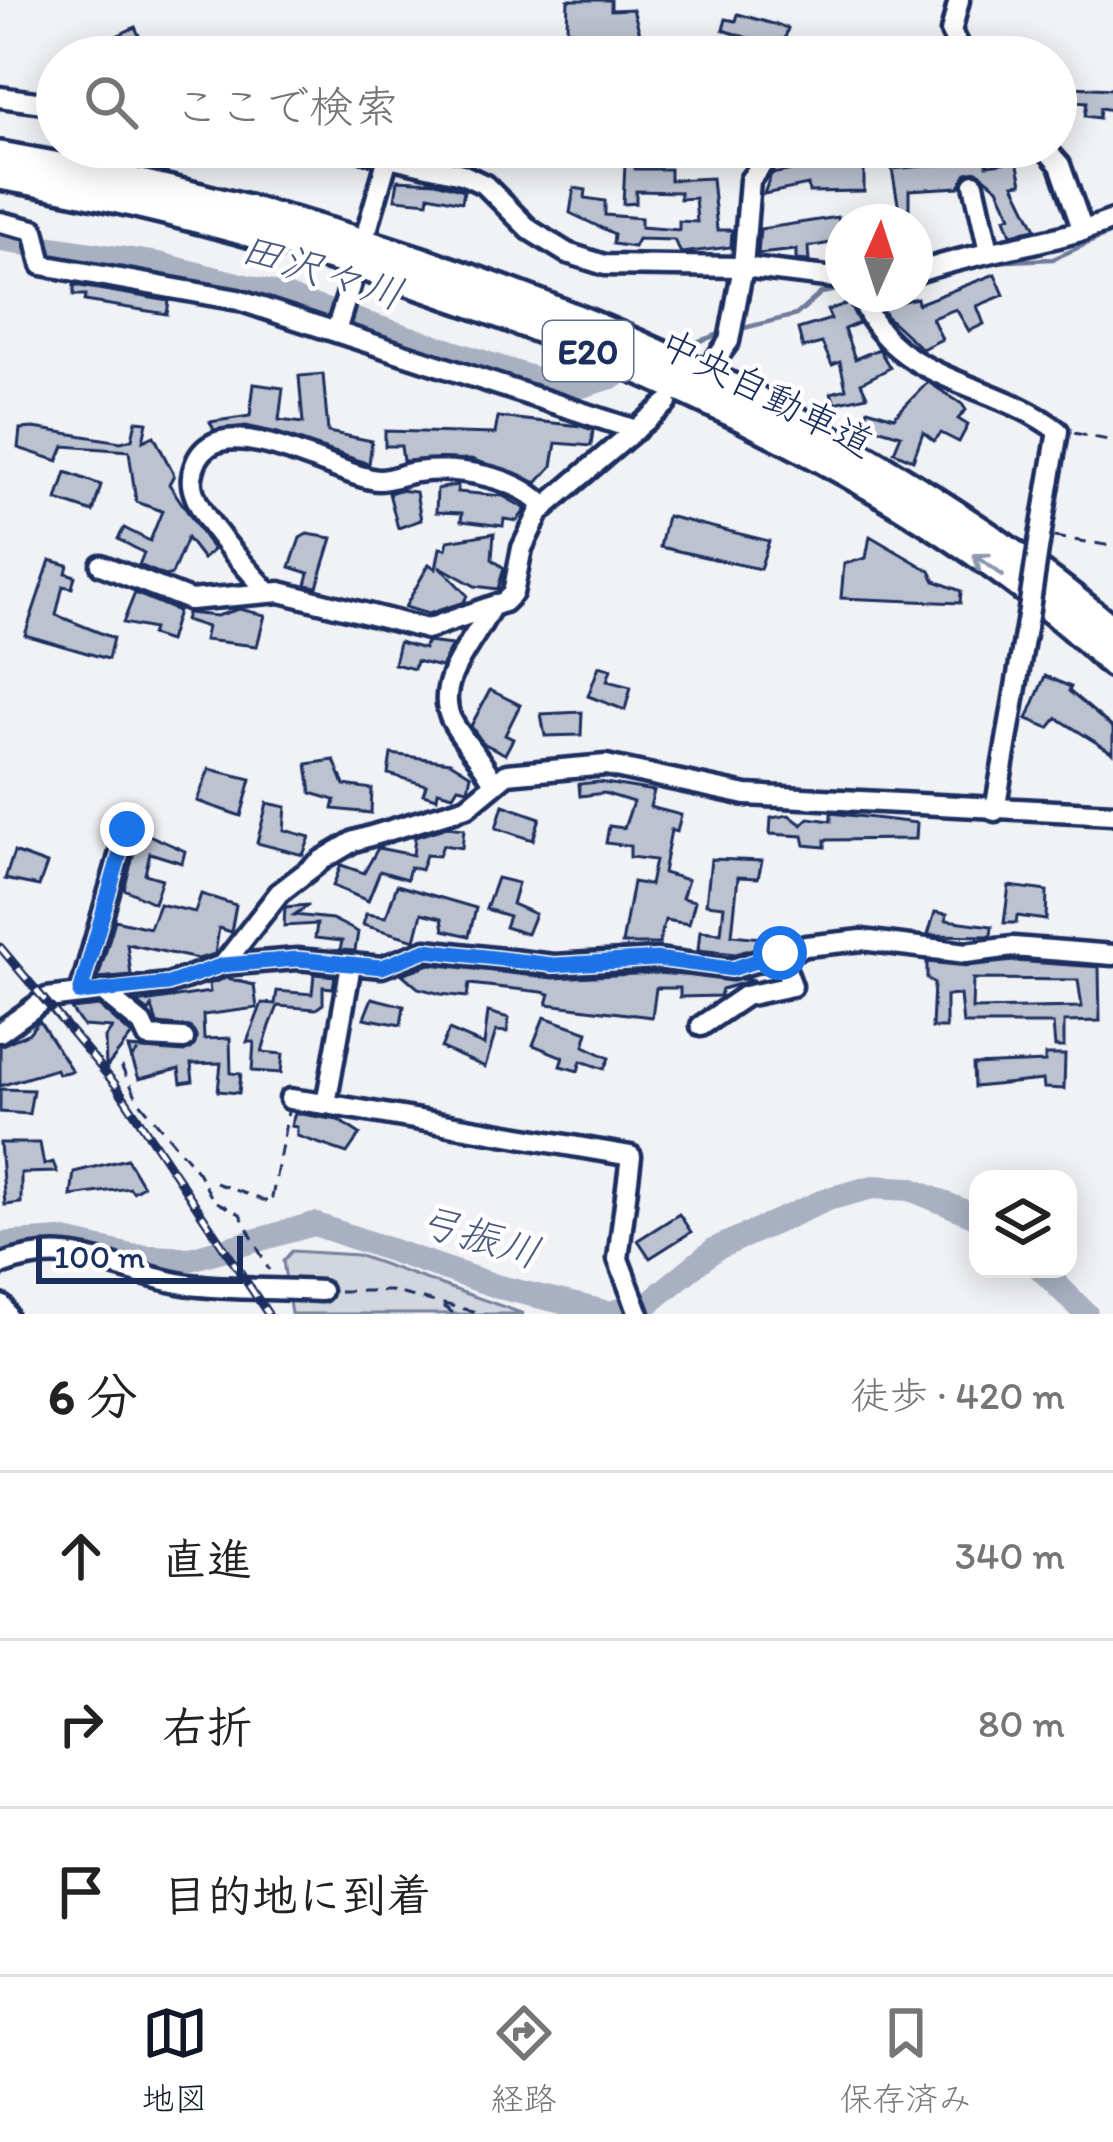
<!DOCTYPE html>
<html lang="ja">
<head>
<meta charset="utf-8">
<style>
	body { margin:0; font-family:Itim,"Klee One",sans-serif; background:#f6f6f6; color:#222 }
	.controls { position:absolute; right:36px; bottom:36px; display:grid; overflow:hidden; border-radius:24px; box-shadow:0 6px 30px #0003 }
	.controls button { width:108px; height:108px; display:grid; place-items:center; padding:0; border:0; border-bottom:3px solid #e0e0e0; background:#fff; color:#222; font:60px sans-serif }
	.compass { position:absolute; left:825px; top:204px; width:108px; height:108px; border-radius:50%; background:#fff; box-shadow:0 6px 30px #0003; rotate:3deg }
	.scale { position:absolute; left:36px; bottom:30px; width:207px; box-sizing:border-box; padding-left:12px; border:6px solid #1b2f5e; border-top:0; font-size:33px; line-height:42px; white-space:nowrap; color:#1b2f5e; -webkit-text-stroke:9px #fff; paint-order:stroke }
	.stop { position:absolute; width:36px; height:36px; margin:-27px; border:9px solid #1a73e8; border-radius:50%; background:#fff }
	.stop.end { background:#1a73e8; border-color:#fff; box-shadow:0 3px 12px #0008 }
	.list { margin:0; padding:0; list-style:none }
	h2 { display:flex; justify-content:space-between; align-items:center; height:156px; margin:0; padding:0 48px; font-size:51px }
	h2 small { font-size:39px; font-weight:400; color:#767676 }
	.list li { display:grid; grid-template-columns:78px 1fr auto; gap:36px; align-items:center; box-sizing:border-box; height:168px; padding:0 48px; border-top:3px solid #e0e0e0 }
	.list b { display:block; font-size:45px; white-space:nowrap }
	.list em { font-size:39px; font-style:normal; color:#767676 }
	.icon { flex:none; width:66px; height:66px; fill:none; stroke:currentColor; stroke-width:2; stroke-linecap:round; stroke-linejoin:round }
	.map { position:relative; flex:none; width:1113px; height:1314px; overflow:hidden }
	.search { position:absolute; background:#fff; box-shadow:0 6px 30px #0003; left:36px; right:36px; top:36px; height:132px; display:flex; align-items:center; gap:30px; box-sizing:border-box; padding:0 42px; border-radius:66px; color:#767676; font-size:45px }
	.sheet { height:660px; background:#fff }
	nav { display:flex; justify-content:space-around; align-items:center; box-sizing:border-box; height:168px; border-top:3px solid #e0e0e0; background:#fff; font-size:33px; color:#767676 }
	nav a { display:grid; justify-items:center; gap:6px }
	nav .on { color:#111827 }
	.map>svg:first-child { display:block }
</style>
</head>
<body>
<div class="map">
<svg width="1113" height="1314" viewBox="0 0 1113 1314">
	<rect width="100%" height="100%" fill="#f1f2f5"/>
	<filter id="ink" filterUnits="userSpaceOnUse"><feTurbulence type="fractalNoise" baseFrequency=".00833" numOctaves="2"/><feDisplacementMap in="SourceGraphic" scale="24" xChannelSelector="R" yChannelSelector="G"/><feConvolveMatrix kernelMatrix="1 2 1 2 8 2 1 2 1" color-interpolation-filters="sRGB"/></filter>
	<g filter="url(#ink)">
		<polygon fill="#d2d6df" stroke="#76829e" stroke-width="3" points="292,1251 357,1255 524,1314 291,1314 283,1261"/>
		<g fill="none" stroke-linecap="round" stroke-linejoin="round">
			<g stroke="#707c9a" stroke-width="4.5">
				<polyline points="987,262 1053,259 1113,232"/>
				<polyline points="915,284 947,272"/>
				<polyline points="740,329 796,315 821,293 843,289"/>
				<polyline points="676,349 723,333"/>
			</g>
			<g stroke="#a8b0c2" stroke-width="24">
				<polyline points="0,240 159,264 276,294 568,390 615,376"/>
				<polyline points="0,1244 60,1240 131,1256 190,1259 314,1224 499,1287 609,1313 650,1302 715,1249 828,1199 873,1187 910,1189 978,1217"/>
				<polyline points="1041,1269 1086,1314"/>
			</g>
		</g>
		<g fill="#bcc2d0" stroke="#1b2f5e" stroke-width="3" fill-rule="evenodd">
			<polygon points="568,0 611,0 611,10 633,9 641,37 646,36 644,57 635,57 630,35 606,40 596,49 579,49 579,55 566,54"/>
			<polygon points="738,14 788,28 782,49 723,30 726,19 736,21"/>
			<polygon points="135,27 144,46 122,57 93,57 86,43 94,35 102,43"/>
			<polygon points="1071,87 1113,89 1113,110 1100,108 1099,118 1085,116 1087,102 1070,101"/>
			<polygon points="582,147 637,147 635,169 670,169 670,180 712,178 717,230 732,230 731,247 681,253 674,240 638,239 634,247 613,244 614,234 570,213 574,188 586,190 585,198 605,201 605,215 641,218 641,227 679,230 679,221 697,222 695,198 680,199 680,192 636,191 636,203 623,204 625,164 587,160 582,157"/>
			<polygon points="845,147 883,147 881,168 864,166 864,191 809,192 808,185 764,194 771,174 846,160"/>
			<polygon points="987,160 987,165 1017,161 1022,183 1014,184 1036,229 1011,234 1005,218 1011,216 998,188 977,171 966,173 959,187 909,190 909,209 899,209 892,169"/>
			<polygon points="398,180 436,182 464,190 462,202 429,195 428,202 395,199"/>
			<polygon points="838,217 842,241 808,247 809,261 796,260 796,250 758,254 760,229"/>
			<polygon points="995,274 1004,295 977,306 984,324 969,331 956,309 932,318 942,339 922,349 886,316 877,299 895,303 917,298 918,304"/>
			<polygon points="74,285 169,301 167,314 85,301 86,295 74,295"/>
			<polygon points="849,303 859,323 844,329 855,359 879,349 890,368 861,383 867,396 835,403 831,393 846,389 840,362 832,365 822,343 803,348 798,329 831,319 827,310"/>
			<polygon points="323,374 328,432 372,441 369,464 278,433 246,426 214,430 210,422 250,416 254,384 283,388 279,420 303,423 299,376"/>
			<polygon points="928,382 962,404 966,410 958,419 968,425 959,442 941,433 934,441 923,432 913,460 894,452 901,435 863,424 868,409 894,417"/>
			<polygon points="498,417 581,426 593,430 591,446 556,443 552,466 537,483 471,459 403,461 401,446 385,446 385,431 495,434"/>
			<polygon points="136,421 147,422 143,441 154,436 174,475 169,484 213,550 203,559 187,538 172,574 165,576 139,565 144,553 118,539 124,528 150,541 162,511 136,502 129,451 64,446 58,461 18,448 20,429 34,428 121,442 132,439"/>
			<polygon points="66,472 101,485 93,512 57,500"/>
			<polygon points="458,485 457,492 503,496 526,509 517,521 504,519 503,526 461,521 462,513 436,512 437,489"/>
			<polygon points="399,490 416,492 421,520 398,528 389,493"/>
			<polygon points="667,516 769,541 760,569 660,547"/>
			<polygon points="494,533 492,559 504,568 498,589 475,586 439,566 467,595 464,602 428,614 405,607 429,564 436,569 440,548 446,549 448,541"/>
			<polygon points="307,534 332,538 317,587 306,585 309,573 290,567 300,538"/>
			<polygon points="870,536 930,571 935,581 961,591 960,603 841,598 844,564 866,558"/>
			<polygon points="50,560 68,565 66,573 75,576 72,588 63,586 56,615 113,638 108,659 25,635"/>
			<polygon points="135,593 178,611 169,641 151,635 153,629 123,623"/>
			<polygon points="239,609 265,615 257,646 204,640 207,627 185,620 187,613 217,616"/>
			<polygon points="399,642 424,649 426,642 452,645 441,667 416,661 414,669 394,664"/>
			<polygon points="599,666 611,669 607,681 631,687 625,710 588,696"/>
			<polygon points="1045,676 1071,687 1069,691 1113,728 1113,753 1057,718 1049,728 1027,719"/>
			<polygon points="490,690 520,705 505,735 513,739 505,754 483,743 471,726"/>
			<polygon points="582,712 581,735 545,736 541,714"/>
			<polygon points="391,754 450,762 471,775 468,789 458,787 453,795 438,791 437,798 423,794 426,785 388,774"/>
			<polygon points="334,760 344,785 372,789 371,813 333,809 335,800 311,793 307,764"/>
			<polygon points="209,769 251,779 241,816 197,801"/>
			<polygon points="599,782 654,791 650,807 681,815 677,832 671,830 663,873 688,880 682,898 695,901 689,924 665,920 659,944 622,944 633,882 650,885 655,860 630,857 630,846 606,843 609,826 624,828 633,802 604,793 580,796 579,784"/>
			<polygon points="267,803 286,807 284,830 310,837 303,855 257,843"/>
			<polygon points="503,805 540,818 533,840 496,828"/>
			<polygon points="831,813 917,823 916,839 825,840 825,847 805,845 803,836 770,834 771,818 789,815 802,825 809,818 831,821"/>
			<polygon points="447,827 464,829 462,848 443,845 439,856 426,855 421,870 410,867 407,879 380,871 368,901 333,886 341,865 364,873 378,848 413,855 415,837"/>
			<polygon points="140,831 185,851 182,863 150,853 145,874 162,879 154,903 124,889"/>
			<polygon points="14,852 47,864 39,886 5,879"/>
			<polygon points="711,859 762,861 758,878 738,877 732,935 762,938 762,946 736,954 698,950 700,931 721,933 724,906 706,904"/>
			<polygon points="497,878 518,883 512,904 535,914 527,934 505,927 509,916 486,909"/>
			<polygon points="397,885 476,908 469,936 444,930 442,918 422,913 415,940 363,925 366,914 386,917"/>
			<polygon points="1009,886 1047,891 1046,920 1017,916 1016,923 1004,923"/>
			<polygon points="201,894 236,905 231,932 219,928 215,954 198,959 127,944 131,975 98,978 115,920 150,928 159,904 195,912"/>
			<polygon points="309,905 294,915 332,919 358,932 355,951 340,950 342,941 315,938 317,924 284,926 285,907"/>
			<polygon points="935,912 947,914 946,920 992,926 991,936 928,935"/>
			<path d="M1014,961L1099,967L1100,1021L1064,1022V1047H1055L1053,1024H963L960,995L946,996V1028H932L934,983L927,979V962L967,966ZM973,979L1078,980L1082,1007L972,1009Z"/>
			<polygon points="430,964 553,978 656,973 754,980 722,989 720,996 680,997 680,988 656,988 652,1017 547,1004 550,994 542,992 469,984 467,997 441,994 418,988 402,974"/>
			<polygon points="314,974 335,976 333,988 323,987 323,1004 316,1009 278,1006 270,1026 262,1052 283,1054 281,1073 252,1071 254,1042 247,1042 262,1003 275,1004 277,991 312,994"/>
			<polygon points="226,978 254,985 257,1008 203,1015 204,1039 230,1038 231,1073 241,1074 239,1093 218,1091 221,1063 191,1064 193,1081 181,1083 179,1069 139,1079 128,1048 184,1052 197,1039 190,1027 157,1024 152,1007 149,1012 137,1003 210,992 209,984"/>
			<polygon points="372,998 404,1006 401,1025 364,1018"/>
			<polygon points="99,1006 132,1035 106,1068 105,1038 112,1028 83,1026 71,1009"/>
			<polygon points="488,1012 509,1018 507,1032 496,1031 485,1067 441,1048 449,1030 484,1045"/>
			<polygon points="544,1017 588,1032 584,1046 609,1058 604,1069 581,1061 578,1071 560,1066 563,1057 533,1045"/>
			<polygon points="39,1020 72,1071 58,1074 56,1069 0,1086 0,1046 29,1033"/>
			<polygon points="1045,1055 1065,1055 1064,1089 1044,1088 1043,1080 974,1087 973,1065 1045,1062"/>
			<polygon points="0,1089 33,1090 29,1114 0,1112"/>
			<polygon points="295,1113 338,1120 360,1134 347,1153 297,1136 297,1127 291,1126"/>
			<polygon points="0,1143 40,1143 44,1165 53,1162 57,1172 21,1173 21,1203 5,1205"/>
			<polygon points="127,1159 143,1186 133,1192 130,1188 71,1196 74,1172"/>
			<polygon points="679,1214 691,1232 650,1258 638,1240"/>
		</g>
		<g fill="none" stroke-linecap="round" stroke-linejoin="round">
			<defs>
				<g id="minor">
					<polyline points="959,0 951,32 964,57"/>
					<polyline points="0,97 57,105"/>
					<polyline points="346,147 462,174 485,185 530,230 567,253 605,265 743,267 843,279"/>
					<polyline points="1044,147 1060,165 1083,231"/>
					<polyline points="974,184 989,251"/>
					<polyline points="0,222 34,230 42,265 238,300 636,430"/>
					<polyline points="368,227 388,157"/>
					<path d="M915,273C980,250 1048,245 1113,220"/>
					<path d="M860,294C890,383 994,380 1058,431L1039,543"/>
					<polyline points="336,331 351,283"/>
					<polyline points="711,366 729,341 743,267 750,180 763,163 788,147"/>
					<polyline points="101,565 190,600 280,592 427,629 504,602 513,593 522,548 540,511 667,403"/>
					<path d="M267,591C247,567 187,508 192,477C205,391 337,479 380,480C392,480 405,473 417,472C458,467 519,476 545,508"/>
					<path d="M491,607C477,639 433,680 451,719C462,741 482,759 493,782"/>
					<polyline points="995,811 1028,616"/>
					<polyline points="223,965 279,893 322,860 354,841 467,807 507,774 606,765 746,795 1113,814"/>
					<polyline points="351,965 326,1104 631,1156 618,1259 639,1314"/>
					<polyline points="102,991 142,1024 148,1037 184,1039"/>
					<polyline points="80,993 127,828"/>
					<polyline points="701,1026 745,996 792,986 780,953"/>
					<polyline points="0,1032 47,998 168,984 223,965 297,959 382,967 426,950 554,965 657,959 732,969 806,946 862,940 966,953 1013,947 1113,955"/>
					<polyline points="290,1099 326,1104"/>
					<path d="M0,1265C75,1236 118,1275 190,1285C233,1290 278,1288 321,1291"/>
				</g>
				<polyline id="major" points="0,1308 3,1314"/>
				<g id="highway">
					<path d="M0,156C390,224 807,377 1113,631"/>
					<path d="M0,175C351,237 853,414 1113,663"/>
				</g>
			</defs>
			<use href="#minor" stroke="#1b2f5e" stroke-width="27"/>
			<use href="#major" stroke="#1b2f5e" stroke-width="33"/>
			<use href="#highway" stroke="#1b2f5e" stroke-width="36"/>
			<g stroke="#1b2f5e" stroke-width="3" stroke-dasharray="12 9" stroke-linecap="butt">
				<polyline points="1074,433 1113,441"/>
				<polyline points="1054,537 1113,546"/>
				<polyline points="138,1051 122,1068 138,1100 198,1172 213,1200 240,1214 269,1270"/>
				<polyline points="216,1183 271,1203 288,1112"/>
				<polyline points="339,1291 390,1291 485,1314"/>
				<polyline points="443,1306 455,1314"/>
			</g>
			<use href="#minor" stroke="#fff" stroke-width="18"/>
			<use href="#major" stroke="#fff" stroke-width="24"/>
			<use href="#highway" stroke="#fff" stroke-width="27"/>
			<defs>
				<polyline id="rail" points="0,947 115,1084 268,1314"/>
			</defs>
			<use href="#rail" stroke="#1b2f5e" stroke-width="9"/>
			<use href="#rail" stroke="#fff" stroke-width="4.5" stroke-dasharray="14" stroke-linecap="butt"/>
			<defs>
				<polyline id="minor-bridge" points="1028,616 1039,543"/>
			</defs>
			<use href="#minor-bridge" stroke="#1b2f5e" stroke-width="27" stroke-linecap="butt"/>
			<use href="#minor-bridge" stroke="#fff" stroke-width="18"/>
		</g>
		<defs><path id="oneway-shaft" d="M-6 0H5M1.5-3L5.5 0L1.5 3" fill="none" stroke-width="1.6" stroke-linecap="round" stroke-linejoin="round" transform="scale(3)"/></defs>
		<use stroke="#8d97ae" href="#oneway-shaft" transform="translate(988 565) rotate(-144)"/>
	</g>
	<g fill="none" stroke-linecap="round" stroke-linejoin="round" filter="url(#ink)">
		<polyline stroke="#1a73e8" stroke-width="15" points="127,829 80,993 168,984 223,965 297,959 382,967 426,950 554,965 657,959 732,969 780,953"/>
	</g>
	<g text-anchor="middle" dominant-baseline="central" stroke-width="9" stroke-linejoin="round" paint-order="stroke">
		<rect fill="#fff" stroke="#5f6d8e" stroke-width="3" x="543" y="321" width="90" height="60" rx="9"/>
		<g font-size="36" font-weight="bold" fill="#1b2f5e">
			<text x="588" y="351">E20</text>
		</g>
		<g font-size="39" fill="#1b2f5e" stroke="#fff">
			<text transform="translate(767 393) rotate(27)">中央自動車道</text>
		</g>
		<g font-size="42" font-style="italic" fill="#4c5c81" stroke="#fff">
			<text transform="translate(322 271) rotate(17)">田沢々川</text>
			<text transform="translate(479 1236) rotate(17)">弓振川</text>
		</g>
	</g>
</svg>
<div class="controls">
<button><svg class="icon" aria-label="layers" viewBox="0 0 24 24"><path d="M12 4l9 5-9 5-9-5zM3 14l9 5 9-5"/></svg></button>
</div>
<svg class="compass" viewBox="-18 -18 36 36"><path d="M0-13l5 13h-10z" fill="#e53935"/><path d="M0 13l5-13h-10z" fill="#767676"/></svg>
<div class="scale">100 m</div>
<div class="stop" style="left:780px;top:953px"></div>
<div class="stop end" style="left:127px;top:829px"></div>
<div class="search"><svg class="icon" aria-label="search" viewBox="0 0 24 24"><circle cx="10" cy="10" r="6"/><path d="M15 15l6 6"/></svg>ここで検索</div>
</div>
<section class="sheet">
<h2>6 分<small>徒歩 · 420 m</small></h2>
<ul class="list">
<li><svg class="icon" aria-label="ahead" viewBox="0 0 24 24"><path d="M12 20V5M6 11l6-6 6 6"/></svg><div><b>直進</b></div><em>340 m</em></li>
<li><svg class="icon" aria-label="right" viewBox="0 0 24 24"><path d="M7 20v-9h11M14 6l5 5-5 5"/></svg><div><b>右折</b></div><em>80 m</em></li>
<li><svg class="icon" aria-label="arrive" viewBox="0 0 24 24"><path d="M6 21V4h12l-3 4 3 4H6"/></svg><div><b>目的地に到着</b></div></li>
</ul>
</section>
<nav>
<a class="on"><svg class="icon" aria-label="map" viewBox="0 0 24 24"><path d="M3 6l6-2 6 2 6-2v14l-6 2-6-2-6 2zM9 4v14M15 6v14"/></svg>地図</a>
<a><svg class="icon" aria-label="directions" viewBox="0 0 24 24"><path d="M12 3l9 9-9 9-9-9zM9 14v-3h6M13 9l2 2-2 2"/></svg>経路</a>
<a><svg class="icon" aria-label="saved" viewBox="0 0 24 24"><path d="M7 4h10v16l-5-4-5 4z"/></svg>保存済み</a>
</nav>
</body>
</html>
